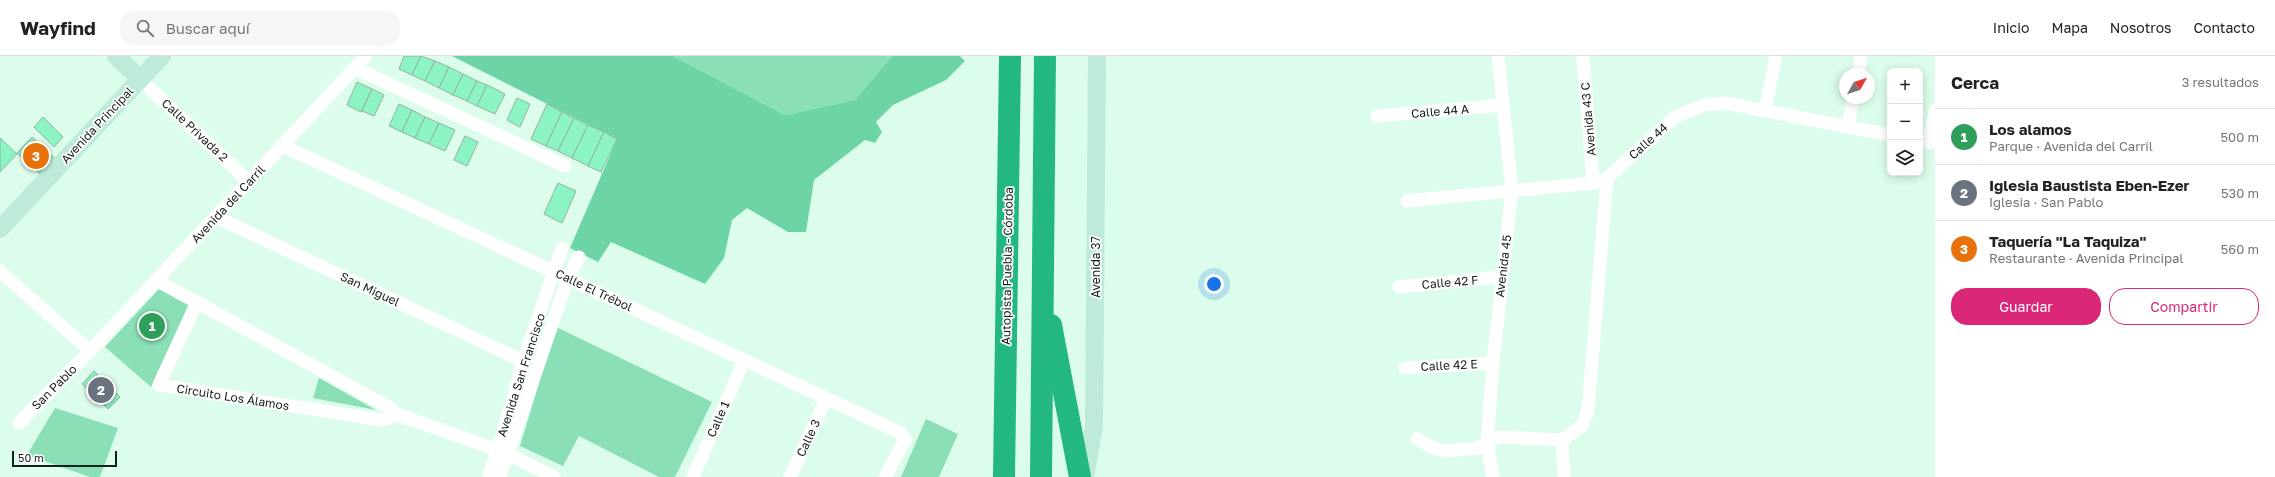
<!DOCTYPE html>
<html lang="es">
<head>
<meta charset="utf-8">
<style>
	body { margin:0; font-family:"Golos Text",sans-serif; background:#f6f6f6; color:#222 }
	.controls { position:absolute; right:12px; top:12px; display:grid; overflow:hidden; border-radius:8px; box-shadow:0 2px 10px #0003 }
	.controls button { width:36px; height:36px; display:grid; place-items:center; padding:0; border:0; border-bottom:1px solid #e0e0e0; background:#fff; color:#222; font:20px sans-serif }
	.compass { position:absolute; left:1839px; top:12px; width:36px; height:36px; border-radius:50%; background:#fff; box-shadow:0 2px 10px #0003; rotate:51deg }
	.scale { position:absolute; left:12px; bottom:10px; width:105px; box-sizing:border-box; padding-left:4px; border:2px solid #14201a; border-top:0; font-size:11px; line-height:14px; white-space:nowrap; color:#14201a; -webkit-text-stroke:3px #fff; paint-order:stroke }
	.you { position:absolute; left:1214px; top:228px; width:14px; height:14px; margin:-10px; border:3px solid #fff; border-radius:50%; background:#1a73e8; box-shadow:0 0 0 6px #1a73e833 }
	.badge { display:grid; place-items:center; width:26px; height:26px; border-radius:50%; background:#db2777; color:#fff; font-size:13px; font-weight:700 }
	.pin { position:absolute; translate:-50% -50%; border:2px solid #fff; box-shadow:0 1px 4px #0006 }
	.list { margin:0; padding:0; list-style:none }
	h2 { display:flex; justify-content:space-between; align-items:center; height:52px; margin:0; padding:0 16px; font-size:17px }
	h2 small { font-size:13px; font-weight:400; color:#767676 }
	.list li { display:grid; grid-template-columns:26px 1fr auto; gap:12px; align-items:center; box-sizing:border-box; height:56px; padding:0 16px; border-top:1px solid #e0e0e0 }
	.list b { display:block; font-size:15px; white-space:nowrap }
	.list p { margin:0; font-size:13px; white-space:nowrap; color:#767676 }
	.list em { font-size:13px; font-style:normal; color:#767676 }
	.actions { display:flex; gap:8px; padding:12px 16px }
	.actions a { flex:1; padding:9px 0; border:1px solid #db2777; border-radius:16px; text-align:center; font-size:14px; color:#db2777 }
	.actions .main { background:#db2777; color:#fff }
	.icon { flex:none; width:22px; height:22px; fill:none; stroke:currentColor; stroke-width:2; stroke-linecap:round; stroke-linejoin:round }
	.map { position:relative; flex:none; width:1935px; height:421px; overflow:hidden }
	header { display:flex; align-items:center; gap:24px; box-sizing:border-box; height:56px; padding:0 20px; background:#fff; border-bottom:1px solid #e0e0e0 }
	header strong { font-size:19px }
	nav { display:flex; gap:22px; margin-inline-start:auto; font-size:14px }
	.search { width:280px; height:36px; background:#f6f6f6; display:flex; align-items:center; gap:10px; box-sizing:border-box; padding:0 14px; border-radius:16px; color:#767676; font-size:15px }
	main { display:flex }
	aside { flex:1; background:#fff }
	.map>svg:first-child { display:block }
</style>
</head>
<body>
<header>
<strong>Wayfind</strong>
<div class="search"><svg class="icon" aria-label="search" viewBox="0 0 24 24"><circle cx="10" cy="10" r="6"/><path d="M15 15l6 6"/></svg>Buscar aquí</div>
<nav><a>Inicio</a><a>Mapa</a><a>Nosotros</a><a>Contacto</a></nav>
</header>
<main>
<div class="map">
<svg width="1935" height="421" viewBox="0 0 1935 421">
	<rect width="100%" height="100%" fill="#dcfdec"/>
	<g fill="#8adfb6">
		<polygon points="673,0 892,0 855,44 785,59"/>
		<polygon points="159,233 189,249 151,331 105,291"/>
		<polygon points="556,271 712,346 675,421 659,421 579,380 563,410 520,390"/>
		<polygon points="319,322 376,354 313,342"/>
		<polygon points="55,352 118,372 100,421 90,421 27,399"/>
		<polygon points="926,363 958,378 939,421 901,421"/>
	</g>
	<polygon fill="#6dd5a5" points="452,0 673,0 785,59 855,44 892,0 960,0 965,5 946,24 893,49 876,66 882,76 875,87 865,84 814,124 806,176 788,176 747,152 732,164 724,202 705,228 611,186 598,206 570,192 617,83"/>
	<g fill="#8cf4c3" stroke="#93b2a2">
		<polygon points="404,0 421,0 412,19 399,13"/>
		<polygon points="421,0 435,5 425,25 412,19"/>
		<polygon points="435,5 449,11 439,32 425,25"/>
		<polygon points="449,11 463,18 453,39 439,32"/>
		<polygon points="463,18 477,25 467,45 453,39"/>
		<polygon points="477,25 487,29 477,50 467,45"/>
		<polygon points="357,26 372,33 361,56 347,49"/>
		<polygon points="487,29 505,38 495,58 477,50"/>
		<polygon points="372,33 384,39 374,60 362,55"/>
		<polygon points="517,42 530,48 520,71 507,64"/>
		<polygon points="399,48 412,54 402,76 389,70"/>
		<polygon points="547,48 562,56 546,90 531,83"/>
		<polygon points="412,54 425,61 415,82 402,76"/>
		<polygon points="562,56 574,62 558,95 546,90"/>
		<polygon points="43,61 63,81 54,91 34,71"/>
		<polygon points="425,61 439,67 429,88 415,82"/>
		<polygon points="574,62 588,69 572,102 558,95"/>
		<polygon points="439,67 455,74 445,95 429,88"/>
		<polygon points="588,69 604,76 588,110 572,102"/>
		<polygon points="604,76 617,83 601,116 588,110"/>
		<polygon points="465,80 478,86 467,110 454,104"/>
		<polygon points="32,81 55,103 40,118 17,97"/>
		<polygon points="0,82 17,98 0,116"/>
		<polygon points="558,127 576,135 562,167 544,158"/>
		<polygon points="94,315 120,341 108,353 82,328"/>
	</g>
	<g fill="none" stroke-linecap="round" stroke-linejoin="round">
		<g stroke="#fff" stroke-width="13">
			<polyline points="1583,0 1593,127"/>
			<polyline points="355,12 565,110"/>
			<polyline points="1858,18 1861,0"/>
			<polyline points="140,23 249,126"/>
			<polyline points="1765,54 1776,0"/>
			<polyline points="1377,60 1503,49"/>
			<polyline points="1848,70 1853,42"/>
			<polyline points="1929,87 1935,55"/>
			<polyline points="283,90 901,377 905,384 885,421"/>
			<polyline points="1407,145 1593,127 1607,122 1675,61 1704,49 1725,47 1890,79"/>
			<polyline points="216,161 523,305"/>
			<polyline points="0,215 90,295"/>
			<polyline points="156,224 392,353 393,357 498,394"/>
			<polyline points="1399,231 1501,221"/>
			<polyline points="197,246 159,329 381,364 391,361 393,357"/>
			<polyline points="1405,312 1493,307"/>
			<polyline points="19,367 90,295 366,0"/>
			<polyline points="1417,383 1433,392 1447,395 1479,392 1498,381 1562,384"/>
			<polyline points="1562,384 1582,370 1588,354 1607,122"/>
			<polyline points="1562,384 1564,421"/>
			<polyline points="508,398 554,421"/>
			<polyline points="488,421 498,394 523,305 562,192"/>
			<polyline points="500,421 568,222 579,201"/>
			<polyline points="693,421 744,305"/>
			<polyline points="790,421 826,343"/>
			<polyline points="1493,421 1487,387 1493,307 1512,134 1498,0"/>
		</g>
		<g stroke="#bdead9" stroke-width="18">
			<polyline points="116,0 140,23"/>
			<polyline points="0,173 162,0"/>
			<polyline points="1085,421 1094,371 1097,0"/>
		</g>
		<g stroke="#23b881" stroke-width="22">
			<polyline points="1051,269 1080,421"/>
			<polyline points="1004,421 1010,0"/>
			<polyline points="1041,421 1045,0"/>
		</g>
	</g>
	<g text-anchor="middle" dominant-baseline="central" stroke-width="3.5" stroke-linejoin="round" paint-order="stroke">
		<g font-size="12" fill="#14201a" stroke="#fff">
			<text transform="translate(1440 55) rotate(-5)">Calle 44 A</text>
			<text transform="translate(1588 63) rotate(-95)">Avenida 43 C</text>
			<text transform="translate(97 69) rotate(-47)">Avenida Principal</text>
			<text transform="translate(195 74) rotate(43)">Calle Privada 2</text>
			<text transform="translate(1648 85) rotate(-42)">Calle 44</text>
			<text transform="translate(228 148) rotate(-47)">Avenida del Carril</text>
			<text transform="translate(1007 210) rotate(-89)">Autopista Puebla - Córdoba</text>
			<text transform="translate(1503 210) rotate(-83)">Avenida 45</text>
			<text transform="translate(1095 211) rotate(-90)">Avenida 37</text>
			<text transform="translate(1450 226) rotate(-5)">Calle 42 F</text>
			<text transform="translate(370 233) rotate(25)">San Miguel</text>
			<text transform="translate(594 234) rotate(25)">Calle El Trébol</text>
			<text transform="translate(1449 309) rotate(-3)">Calle 42 E</text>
			<text transform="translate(521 319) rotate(-72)">Avenida San Francisco</text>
			<text transform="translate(54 331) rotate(-45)">San Pablo</text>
			<text transform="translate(233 341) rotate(9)">Circuito Los Álamos</text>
			<text transform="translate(718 363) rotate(-66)">Calle 1</text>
			<text transform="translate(808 382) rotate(-65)">Calle 3</text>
		</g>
	</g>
</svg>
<div class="controls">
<button>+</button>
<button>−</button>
<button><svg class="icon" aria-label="layers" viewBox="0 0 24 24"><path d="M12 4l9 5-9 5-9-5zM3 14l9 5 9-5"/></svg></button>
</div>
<svg class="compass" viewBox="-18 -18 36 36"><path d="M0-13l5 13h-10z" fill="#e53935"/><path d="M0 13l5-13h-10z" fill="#767676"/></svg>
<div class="scale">50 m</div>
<div class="you"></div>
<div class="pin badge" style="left:152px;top:270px;background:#2e9e5b">1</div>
<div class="pin badge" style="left:101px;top:334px;background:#6b7280">2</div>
<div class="pin badge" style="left:36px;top:100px;background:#e8710a">3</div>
</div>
<aside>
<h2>Cerca<small>3 resultados</small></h2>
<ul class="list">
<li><span class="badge" style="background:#2e9e5b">1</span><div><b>Los alamos</b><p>Parque · Avenida del Carril</p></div><em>500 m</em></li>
<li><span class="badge" style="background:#6b7280">2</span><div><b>Iglesia Baustista Eben-Ezer</b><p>Iglesia · San Pablo</p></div><em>530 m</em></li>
<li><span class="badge" style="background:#e8710a">3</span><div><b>Taquería &quot;La Taquiza&quot;</b><p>Restaurante · Avenida Principal</p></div><em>560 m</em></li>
</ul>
<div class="actions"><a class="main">Guardar</a><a>Compartir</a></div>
</aside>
</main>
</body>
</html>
